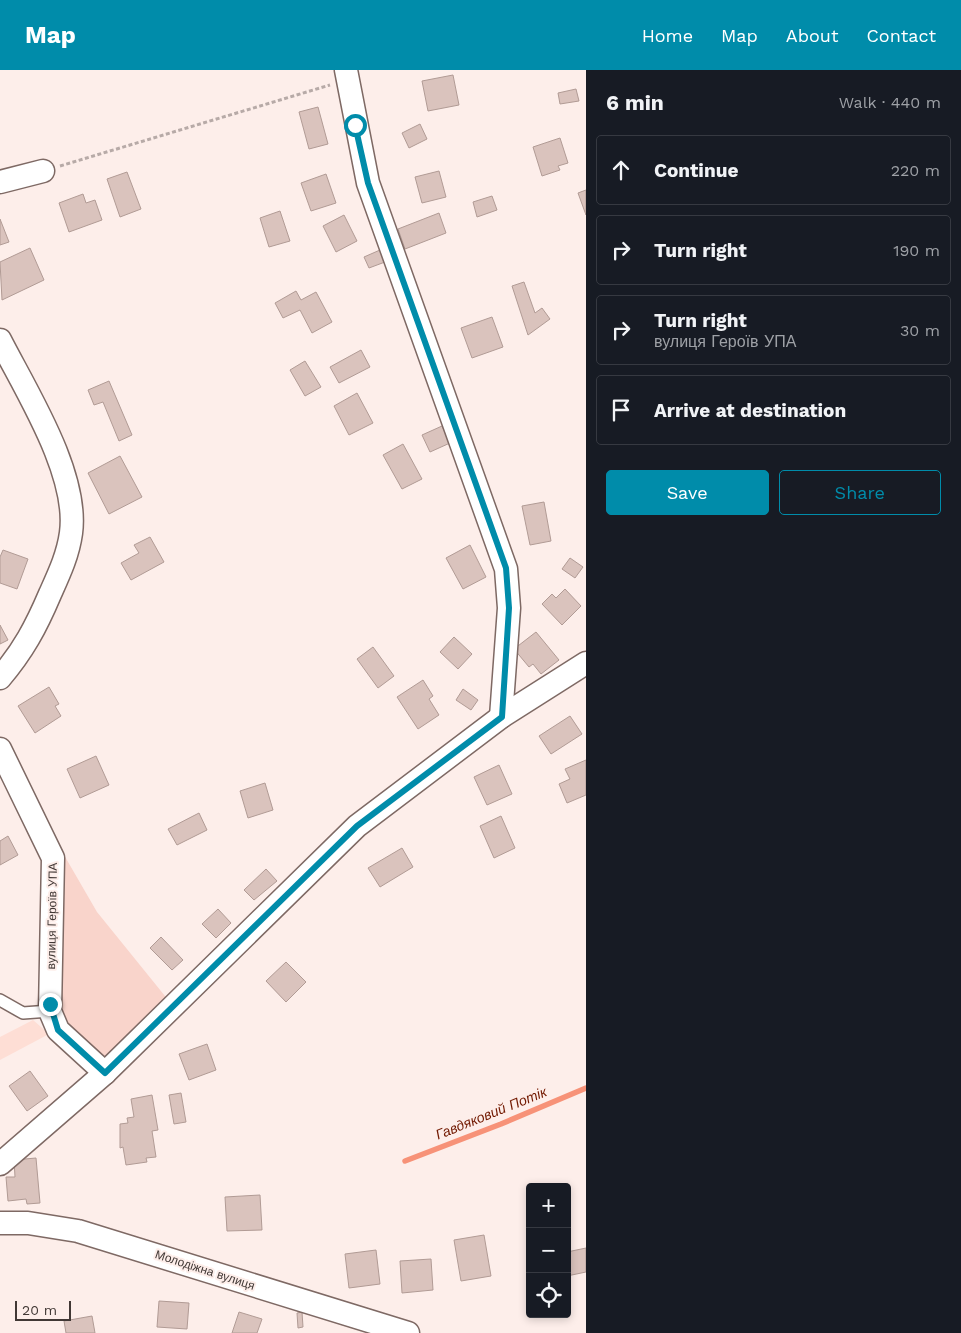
<!DOCTYPE html>
<html lang="en">
<head>
<meta charset="utf-8">
<style>
	body { margin:0; font-family:"Work Sans",sans-serif; background:#242831; color:#f1f3f6 }
	.controls { position:absolute; right:15px; bottom:15px; display:grid; overflow:hidden; border-radius:5px; box-shadow:0 2px 8px #0003 }
	.controls button { width:45px; height:45px; display:grid; place-items:center; padding:0; border:0; border-bottom:1px solid #363941; background:#171b24; color:#f1f3f6; font:25px sans-serif }
	.scale { position:absolute; left:15px; bottom:12px; width:56px; box-sizing:border-box; padding-left:5px; border:2px solid #413835; border-top:0; font-size:14px; line-height:18px; white-space:nowrap; color:#413835; -webkit-text-stroke:4px #fdeeea; paint-order:stroke }
	.stop { position:absolute; width:15px; height:15px; margin:-11px; border:4px solid #008caa; border-radius:50%; background:#fff }
	.stop.end { background:#008caa; border-color:#fff; box-shadow:0 1px 5px #0008 }
	.list { margin:0; padding:0; list-style:none }
	h2 { display:flex; justify-content:space-between; align-items:center; height:65px; margin:0; padding:0 20px; font-size:21px }
	h2 small { font-size:16px; font-weight:400; color:#9ea1a6 }
	.list li { display:grid; grid-template-columns:32px 1fr auto; gap:15px; align-items:center; box-sizing:border-box; height:70px; margin:0 10px 10px; padding:0 10px; border:1px solid #363941; border-radius:5px }
	.list b { display:block; font-size:19px; white-space:nowrap }
	.list p { margin:0; font-size:16px; white-space:nowrap; color:#9ea1a6 }
	.list em { font-size:16px; font-style:normal; color:#9ea1a6 }
	.actions { display:flex; gap:10px; padding:15px 20px }
	.actions a { flex:1; padding:11px 0; border:1px solid #008caa; border-radius:5px; text-align:center; font-size:18px; color:#008caa }
	.actions .main { background:#008caa; color:#fff }
	.icon { flex:none; width:28px; height:28px; fill:none; stroke:currentColor; stroke-width:2; stroke-linecap:round; stroke-linejoin:round }
	.map { position:relative; flex:none; width:586px; height:1263px; overflow:hidden }
	header { display:flex; align-items:center; gap:30px; box-sizing:border-box; height:70px; padding:0 25px; background:#008caa; color:#fff }
	header strong { font-size:24px }
	nav { display:flex; gap:28px; margin-inline-start:auto; font-size:18px }
	main { display:flex }
	aside { flex:1; background:#171b24 }
	.map>svg:first-child { display:block }
</style>
</head>
<body>
<header>
<strong>Map</strong>
<nav><a>Home</a><a>Map</a><a>About</a><a>Contact</a></nav>
</header>
<main>
<div class="map">
<svg width="586" height="1263" viewBox="0 0 586 1263">
	<rect width="100%" height="100%" fill="#fdeeea"/>
	<polygon fill="#feded5" points="33,950 49,964 0,990 0,967"/>
	<polygon fill="#f9d4cb" points="64,785 97,842 169,931 107,992 65,954 56,928"/>
	<g fill="none" stroke-linecap="round" stroke-linejoin="round">
		<polyline stroke="#f79278" stroke-width="5.5" points="405,1091 501,1054 586,1018"/>
	</g>
	<g fill="#dac3bd" stroke="#b19b95">
		<polygon points="453,5 459,35 428,41 422,11"/>
		<polygon points="576,19 579,31 560,34 558,23"/>
		<polygon points="318,37 328,74 309,79 299,42"/>
		<polygon points="420,54 427,69 409,78 402,63"/>
		<polygon points="560,68 568,93 558,96 560,100 542,106 533,77"/>
		<polygon points="439,101 446,127 422,133 415,107"/>
		<polygon points="127,102 141,139 120,147 107,109"/>
		<polygon points="326,104 336,133 311,141 301,113"/>
		<polygon points="586,120 586,145 578,123"/>
		<polygon points="83,124 86,133 95,130 102,150 69,162 59,133"/>
		<polygon points="492,126 497,140 477,147 473,132"/>
		<polygon points="280,141 290,171 269,177 260,148"/>
		<polygon points="439,143 446,163 405,179 398,159"/>
		<polygon points="344,145 357,171 336,182 323,156"/>
		<polygon points="0,149 9,172 0,175"/>
		<polygon points="30,178 44,210 2,230 0,192"/>
		<polygon points="380,180 385,192 369,198 364,187"/>
		<polygon points="524,212 535,243 542,238 550,249 528,265 512,216"/>
		<polygon points="296,221 301,230 316,222 332,252 312,263 300,240 283,248 275,233"/>
		<polygon points="492,247 503,277 472,288 461,258"/>
		<polygon points="361,280 370,297 339,313 330,297"/>
		<polygon points="305,291 321,317 305,326 290,300"/>
		<polygon points="109,311 132,365 119,371 103,332 94,335 88,320"/>
		<polygon points="357,323 373,353 349,365 334,336"/>
		<polygon points="442,356 450,373 430,382 422,365"/>
		<polygon points="403,374 422,409 402,419 383,385"/>
		<polygon points="120,386 142,427 109,444 88,403"/>
		<polygon points="544,432 551,471 530,475 522,436"/>
		<polygon points="150,467 164,492 131,510 121,493 139,483 134,475"/>
		<polygon points="470,475 486,507 463,519 446,488"/>
		<polygon points="3,480 28,489 17,519 0,513 0,487"/>
		<polygon points="570,488 583,497 575,508 562,499"/>
		<polygon points="565,519 581,536 562,555 542,534 552,524 556,528"/>
		<polygon points="0,555 8,570 0,574"/>
		<polygon points="536,562 559,590 541,604 533,594 529,597 514,579"/>
		<polygon points="454,567 472,584 458,599 440,582"/>
		<polygon points="373,577 394,606 378,618 357,589"/>
		<polygon points="423,610 433,626 429,629 439,645 418,659 397,627"/>
		<polygon points="49,617 59,634 55,636 61,646 35,663 18,636"/>
		<polygon points="463,619 478,630 471,640 456,630"/>
		<polygon points="570,646 582,664 551,684 539,666"/>
		<polygon points="96,686 109,715 80,728 67,699"/>
		<polygon points="586,690 586,725 567,733 559,714 570,709 565,699"/>
		<polygon points="499,695 512,724 487,735 474,707"/>
		<polygon points="265,713 273,740 248,748 240,721"/>
		<polygon points="199,743 207,760 177,775 168,759"/>
		<polygon points="501,746 515,778 494,788 480,756"/>
		<polygon points="8,766 18,785 0,795 0,771"/>
		<polygon points="402,778 413,797 380,817 368,798"/>
		<polygon points="266,799 277,811 254,830 244,820"/>
		<polygon points="218,839 231,853 216,868 202,854"/>
		<polygon points="161,867 183,890 172,900 150,878"/>
		<polygon points="286,892 306,912 286,932 266,911"/>
		<polygon points="207,974 216,1000 189,1010 179,984"/>
		<polygon points="30,1001 48,1026 27,1041 9,1016"/>
		<polygon points="181,1023 186,1052 174,1054 169,1025"/>
		<polygon points="152,1025 158,1060 152,1061 156,1087 146,1088 147,1092 126,1095 123,1077 120,1078 120,1054 128,1053 127,1048 134,1047 131,1029"/>
		<polygon points="36,1088 40,1133 27,1134 26,1129 8,1131 6,1107 15,1107 14,1090"/>
		<polygon points="260,1125 262,1160 227,1161 225,1127"/>
		<polygon points="484,1165 491,1206 461,1211 454,1170"/>
		<polygon points="586,1178 586,1202 567,1206 567,1182"/>
		<polygon points="376,1180 380,1214 349,1218 345,1184"/>
		<polygon points="431,1189 433,1220 402,1223 400,1191"/>
		<polygon points="159,1231 189,1233 187,1259 157,1257"/>
		<polygon points="239,1242 262,1249 257,1263 232,1263"/>
		<polygon points="302,1242 303,1257 298,1258 297,1243"/>
		<polygon points="92,1246 95,1263 66,1263 64,1251"/>
	</g>
	<g fill="none" stroke-linecap="round" stroke-linejoin="round">
		<defs>
			<polyline id="lane" points="0,930 23,943 50,941"/>
			<g id="street">
				<polyline points="346,0 368,113 506,499 509,538 501,647"/>
				<polyline points="0,112 43,101"/>
				<path d="M0,270C26,321 79,404 71,463C68,485 59,504 50,524C36,557 23,581 0,608"/>
				<polyline points="0,679 53,788 50,941 58,960 105,1003"/>
				<polyline points="0,1094 105,1003 357,756 501,647 586,593"/>
				<polyline points="0,1153 28,1153 78,1161 408,1263"/>
			</g>
		</defs>
		<use href="#lane" stroke="#7e6964" stroke-width="14"/>
		<use href="#street" stroke="#7e6964" stroke-width="25"/>
		<polyline stroke="#b7aaa7" stroke-width="3" stroke-dasharray="4 2.5" stroke-linecap="butt" points="60,96 330,15"/>
		<use href="#lane" stroke="#fff" stroke-width="11"/>
		<use href="#street" stroke="#fff" stroke-width="22"/>
	</g>
	<g fill="none" stroke-linecap="round" stroke-linejoin="round">
		<polyline stroke="#008caa" stroke-width="6" points="50,934 58,960 105,1003 357,756 502,647 509,538 506,498 368,113 355,55"/>
	</g>
	<g text-anchor="middle" dominant-baseline="central" stroke-width="4" stroke-linejoin="round" paint-order="stroke">
		<g font-size="12" fill="#413835" stroke="#fdeeea">
			<text transform="translate(52 846) rotate(-89)">вулиця Героїв УПА</text>
			<text transform="translate(205 1200) rotate(18)">Молодіжна вулиця</text>
		</g>
		<g font-size="14" font-style="italic" fill="#721901" stroke="#fdeeea">
			<text transform="translate(491 1043) rotate(-22)">Гавдяковий Потік</text>
		</g>
	</g>
</svg>
<div class="controls">
<button>+</button>
<button>−</button>
<button><svg class="icon" aria-label="locate" viewBox="0 0 24 24"><circle cx="12" cy="12" r="6"/><path d="M12 2v4M12 18v4M2 12h4M18 12h4"/></svg></button>
</div>
<div class="scale">20 m</div>
<div class="stop" style="left:355px;top:55px"></div>
<div class="stop end" style="left:50px;top:934px"></div>
</div>
<aside>
<h2>6 min<small>Walk · 440 m</small></h2>
<ul class="list">
<li><svg class="icon" aria-label="ahead" viewBox="0 0 24 24"><path d="M12 20V5M6 11l6-6 6 6"/></svg><div><b>Continue</b></div><em>220 m</em></li>
<li><svg class="icon" aria-label="right" viewBox="0 0 24 24"><path d="M7 20v-9h11M14 6l5 5-5 5"/></svg><div><b>Turn right</b></div><em>190 m</em></li>
<li><svg class="icon" aria-label="right" viewBox="0 0 24 24"><path d="M7 20v-9h11M14 6l5 5-5 5"/></svg><div><b>Turn right</b><p>вулиця Героїв УПА</p></div><em>30 m</em></li>
<li><svg class="icon" aria-label="arrive" viewBox="0 0 24 24"><path d="M6 21V4h12l-3 4 3 4H6"/></svg><div><b>Arrive at destination</b></div></li>
</ul>
<div class="actions"><a class="main">Save</a><a>Share</a></div>
</aside>
</main>
</body>
</html>
